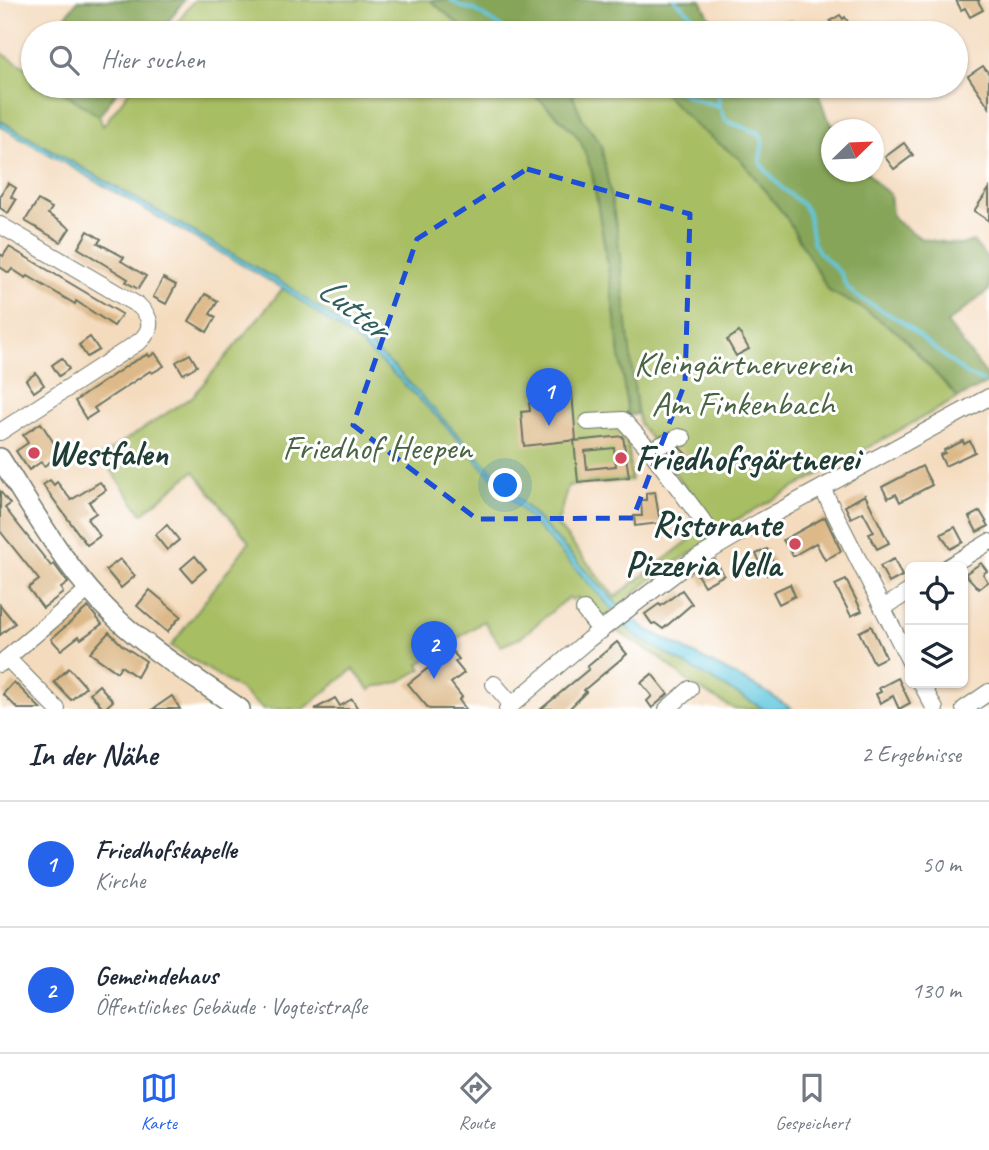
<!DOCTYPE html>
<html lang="de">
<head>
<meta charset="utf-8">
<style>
	body { margin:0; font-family:Caveat,sans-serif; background:#f2f2f3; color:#1f2937 }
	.controls { position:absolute; right:21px; bottom:21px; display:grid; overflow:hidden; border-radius:10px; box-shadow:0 2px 5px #0004 }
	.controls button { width:63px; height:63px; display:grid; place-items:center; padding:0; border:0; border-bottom:2px solid #e0e1e3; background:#fff; color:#1f2937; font:35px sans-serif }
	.compass { position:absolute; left:821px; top:119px; width:63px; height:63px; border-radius:50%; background:#fff; box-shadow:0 2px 5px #0004; rotate:67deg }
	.you { position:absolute; left:506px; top:486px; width:24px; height:24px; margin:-18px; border:5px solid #fff; border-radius:50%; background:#1a73e8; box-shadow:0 0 0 10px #1a73e833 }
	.badge { display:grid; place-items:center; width:46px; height:46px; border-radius:50%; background:#2563eb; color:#fff; font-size:23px; font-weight:700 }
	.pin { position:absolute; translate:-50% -58px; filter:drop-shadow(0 2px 4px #0008) }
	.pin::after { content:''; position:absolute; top:37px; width:24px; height:21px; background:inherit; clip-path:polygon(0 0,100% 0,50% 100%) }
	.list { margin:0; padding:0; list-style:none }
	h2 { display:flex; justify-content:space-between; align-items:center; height:91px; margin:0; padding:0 28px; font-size:30px }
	h2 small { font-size:23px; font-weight:400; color:#747a83 }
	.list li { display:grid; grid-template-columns:46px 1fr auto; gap:21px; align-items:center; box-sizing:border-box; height:126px; padding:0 28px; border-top:2px solid #e0e1e3 }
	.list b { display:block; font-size:26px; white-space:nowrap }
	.list p { margin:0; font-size:23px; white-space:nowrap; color:#747a83 }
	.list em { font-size:23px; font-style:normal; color:#747a83 }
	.icon { flex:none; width:38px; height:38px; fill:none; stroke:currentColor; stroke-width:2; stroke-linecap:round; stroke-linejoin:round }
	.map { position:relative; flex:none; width:989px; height:709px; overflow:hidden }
	.search { position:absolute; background:#fff; box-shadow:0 2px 5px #0004; left:21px; right:21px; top:21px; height:77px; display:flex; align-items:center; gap:18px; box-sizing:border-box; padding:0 24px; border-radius:38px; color:#747a83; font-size:26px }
	.sheet { height:343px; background:#fff }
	nav { display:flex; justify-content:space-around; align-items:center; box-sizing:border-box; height:98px; border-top:2px solid #e0e1e3; background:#fff; font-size:19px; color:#747a83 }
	nav a { display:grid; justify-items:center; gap:4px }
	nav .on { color:#2563eb }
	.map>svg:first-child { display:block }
</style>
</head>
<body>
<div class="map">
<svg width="989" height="709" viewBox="0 0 989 709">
	<rect width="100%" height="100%" fill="#fff"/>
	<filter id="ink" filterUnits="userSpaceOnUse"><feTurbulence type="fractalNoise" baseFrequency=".0143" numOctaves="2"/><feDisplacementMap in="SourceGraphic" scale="14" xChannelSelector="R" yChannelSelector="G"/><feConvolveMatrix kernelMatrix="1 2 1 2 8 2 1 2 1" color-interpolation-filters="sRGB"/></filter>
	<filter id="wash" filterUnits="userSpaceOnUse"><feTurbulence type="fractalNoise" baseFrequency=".00686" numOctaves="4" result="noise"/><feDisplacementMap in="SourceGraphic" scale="28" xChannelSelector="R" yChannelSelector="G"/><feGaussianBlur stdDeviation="1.57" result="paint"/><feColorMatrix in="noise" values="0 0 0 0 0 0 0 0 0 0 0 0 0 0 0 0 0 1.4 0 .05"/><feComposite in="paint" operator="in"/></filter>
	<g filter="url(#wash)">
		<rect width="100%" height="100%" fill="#f4dbbe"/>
		<g fill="#a8be63" stroke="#647e4c" stroke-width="2">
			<polygon points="194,0 430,0 469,33 170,33"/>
			<path d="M0,52L33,72V86H54L99,116L103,126L133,86H525L574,132L581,142L592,172L608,266L628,416L626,417L631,480L568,486L557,525L615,597L705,528L710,538L708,542L655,576L619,606L526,506L525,511L613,610C607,615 602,620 594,618L577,597L572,600L569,597L520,638L501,646L484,621L419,664L422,669C406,678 394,687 376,686L370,690L353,669L304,709H263L239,689L171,646L249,542L194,471L142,514L101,456L193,396L286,285L0,120Z"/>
			<polygon points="584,86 657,86 696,126 741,160 786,217 829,291 862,308 900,334 958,398 716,531 639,423 627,334 617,230 601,145 582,118 572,94"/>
			<polygon points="624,625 639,638 764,709 734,709 691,684 659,657 616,631"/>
		</g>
		<g fill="#86a559" stroke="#527146" stroke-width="2">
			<polygon points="78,0 184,0 160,33 53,33"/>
			<polygon points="430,0 701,0 717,33 469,33"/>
			<polygon points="791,21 796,33 723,33"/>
			<polygon points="54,86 121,86 99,116"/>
			<polygon points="525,86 584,86 572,95 582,118 601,145 617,230 637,414 628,416 608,266 592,172 581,142 574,132"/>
			<polygon points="657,86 816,86 826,115 835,129 832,130 832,172 867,172 878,185 890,194 892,215 896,221 922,239 962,245 973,241 989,261 989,290 947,323 989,378 989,382 958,398 900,334 862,308 829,291 786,217 741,160 696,126"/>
		</g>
		<g fill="#60c7dd" stroke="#408288" stroke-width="2">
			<polygon points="0,121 286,285 362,339 396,369 619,606 613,610 442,422 393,373 359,343 284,289 0,126"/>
			<polygon points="632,618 646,629 763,690 792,709 764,709 639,638 624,625"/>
		</g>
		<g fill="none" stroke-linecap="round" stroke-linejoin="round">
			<g stroke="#60c7dd" stroke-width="3.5">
				<polyline points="451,0 462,7 473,9 501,27 516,33"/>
				<polyline points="675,0 694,17 702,33"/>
				<polyline points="674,86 688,97 719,106"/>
				<polyline points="718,86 719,106 726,121 759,133 763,141 760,160 762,166 782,188 803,205 808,213 813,242 819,252 841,274 846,286 856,296 901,321 966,374 984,382"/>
			</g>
		</g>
		<g id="blocks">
			<g fill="#ddb989" fill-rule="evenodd">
				<polygon points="956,0 980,0 978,1 983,10 970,17 965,8 961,10"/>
				<polygon points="840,15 843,19 845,17 851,27 838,33 830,21"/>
				<polygon points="983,66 989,74 989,107 968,76"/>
				<polygon points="904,143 913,155 894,169 885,157"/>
				<polygon points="8,183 16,188 11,197 16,200 8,213 0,208 0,197"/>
				<polygon points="989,189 989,221 974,211"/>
				<polygon points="38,200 52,208 48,214 70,228 61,242 25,221"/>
				<polygon points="88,231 101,239 98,243 124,257 121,261 146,276 138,289 126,282 128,279 78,248"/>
				<polygon points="9,247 122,314 114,326 76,301 75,304 28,276 26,278 12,269 9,273 0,267 0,254 3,256"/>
				<polygon points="163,278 176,285 166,304 153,297"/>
				<polygon points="205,294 218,301 210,314 216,317 207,332 189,321"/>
				<polygon points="739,332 749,349 736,356 727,340"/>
				<polygon points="90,337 99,350 87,357 79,345"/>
				<polygon points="155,353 164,366 152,373 150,371 94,408 97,412 86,419 75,401 131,363 148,354 149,357"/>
				<polygon points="190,354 197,366 183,374 176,362"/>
				<polygon points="62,358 69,369 59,376 52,365"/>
				<polygon points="36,373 44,385 34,392 26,380"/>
				<polygon points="572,392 576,440 524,446 521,412 530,411 529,403 562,400 561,393"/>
				<polygon points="41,423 61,454 44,466 41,462 29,470 16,451 28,443 23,435"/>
				<path d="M623,436L629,477L578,482L574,441ZM614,448L616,466L587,469L585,451Z"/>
				<polygon points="963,441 964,444 970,441 975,452 945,466 940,455 945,453 944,450"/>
				<polygon points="680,448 690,458 680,465 671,452"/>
				<polygon points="922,466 932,485 900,502 896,494 888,498 882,487"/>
				<polygon points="50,480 54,485 57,482 71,500 100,482 106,490 89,502 96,513 87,519 100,536 87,545 43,485"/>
				<polygon points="0,491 10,504 5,508 51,566 54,564 68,583 61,588 63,593 43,608 28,588 39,580 0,531"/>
				<polygon points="655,492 660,523 635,526 634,516 642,516 641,500 646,500 646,493"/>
				<polygon points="865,495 889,543 877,549 869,534 874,532 863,512 851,518 845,506"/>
				<polygon points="980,511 989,526 977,532 969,517"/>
				<polygon points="825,517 841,551 825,560 816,543 793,556 783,540"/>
				<polygon points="167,525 179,540 167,550 155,535"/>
				<polygon points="955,527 963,542 950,549 941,534"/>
				<polygon points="767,549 777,570 767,575 756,554"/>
				<polygon points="195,556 206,569 192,581 181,568"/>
				<polygon points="120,559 135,576 121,588 106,570"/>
				<polygon points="894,559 902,576 889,583 880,566"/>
				<polygon points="715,560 724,575 704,586 695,571"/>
				<polygon points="981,563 987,571 983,574 988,582 979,589 965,574"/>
				<polygon points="846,580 862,611 851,616 835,585"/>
				<polygon points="790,584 795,596 779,604 773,592"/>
				<polygon points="150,590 181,616 167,632 137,606"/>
				<polygon points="682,590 692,604 663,629 655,623 652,624 645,614 659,604 661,606"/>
				<polygon points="0,605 15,623 0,635"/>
				<polygon points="88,607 102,624 81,639 79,636 61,650 51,639"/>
				<polygon points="871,626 886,657 874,663 859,632"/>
				<polygon points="109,632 122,645 146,661 137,677 121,666 117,672 90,653"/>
				<polygon points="617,642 627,654 584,690 586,692 569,709 541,709 589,669 587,667"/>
				<polygon points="451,650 459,659 455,662 464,673 451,683 462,697 459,700 466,709 429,709 408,684"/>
				<polygon points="69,668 86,687 71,700 54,682"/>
				<polygon points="652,674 668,694 652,708 647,701 652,696 641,683"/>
				<polygon points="898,678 910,703 899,709 893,696 880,703 876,694 881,692 879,688"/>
				<polygon points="14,682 41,709 18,709 3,694"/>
				<polygon points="99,685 113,701 104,709 90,693"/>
				<polygon points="172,696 180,709 153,709"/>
				<polygon points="335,698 340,706 352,699 358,709 315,709"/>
			</g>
		</g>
	</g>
	<g filter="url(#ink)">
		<use href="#blocks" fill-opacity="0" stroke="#6a7464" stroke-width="2"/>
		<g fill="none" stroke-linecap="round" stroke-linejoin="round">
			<defs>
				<g id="minor">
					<path d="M0,225L139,306C152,318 153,329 140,341L0,432"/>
					<polyline points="588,422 623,420 650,450 720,544"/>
					<polyline points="650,450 679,437 683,438"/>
					<polyline points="822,488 910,662"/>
					<polyline points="948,567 989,542"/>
					<polyline points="883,608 910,591"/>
					<polyline points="584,610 601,631"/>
					<polyline points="7,658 57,709"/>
					<polyline points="0,664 89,589"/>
					<polyline points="921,683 935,709"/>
					<polyline points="494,684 512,705"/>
					<polyline points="507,709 589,639 689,563 761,521 989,397"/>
					<polyline points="667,709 690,689"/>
					<polyline points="964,709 989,692"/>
				</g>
				<path id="major" d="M0,458C35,513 68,573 116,618C153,653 198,679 240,709"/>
			</defs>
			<use href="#minor" stroke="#6a7464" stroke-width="18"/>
			<use href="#major" stroke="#6a7464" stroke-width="22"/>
			<use href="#minor" stroke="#fff" stroke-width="16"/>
			<use href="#major" stroke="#fff" stroke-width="19"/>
		</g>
	</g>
	<path fill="none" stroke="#1d4ed8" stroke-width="5" stroke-dasharray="14 9" stroke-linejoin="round" d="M527,169L690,214L685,383L633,518L477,519L353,425L417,239Z"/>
	<g fill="#d1495b" stroke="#fff" stroke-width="2.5">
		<circle cx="34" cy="453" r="7"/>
		<circle cx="621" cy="458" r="7"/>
		<circle cx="795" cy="544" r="7"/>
	</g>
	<g text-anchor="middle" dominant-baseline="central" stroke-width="6" stroke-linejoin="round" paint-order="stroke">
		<g font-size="35" fill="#486442" stroke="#fff">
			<text x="743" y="363">Kleingärtnerverein<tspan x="743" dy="40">Am Finkenbach</tspan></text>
			<text x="377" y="447">Friedhof Heepen</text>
		</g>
		<g font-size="35" font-weight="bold" fill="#1f3d34" stroke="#fff" text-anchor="start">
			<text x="48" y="453">Westfalen</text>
			<text x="635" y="458">Friedhofsgärtnerei</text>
			<text x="781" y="524" text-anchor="end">Ristorante<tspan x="781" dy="40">Pizzeria Vella</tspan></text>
		</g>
		<g font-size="37" font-style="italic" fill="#2f605e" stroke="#fff">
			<text transform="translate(354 307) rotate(38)">Lutter</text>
		</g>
	</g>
</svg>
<div class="controls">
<button><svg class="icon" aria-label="locate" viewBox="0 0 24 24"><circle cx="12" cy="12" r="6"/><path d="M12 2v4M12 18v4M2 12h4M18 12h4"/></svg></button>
<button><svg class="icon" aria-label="layers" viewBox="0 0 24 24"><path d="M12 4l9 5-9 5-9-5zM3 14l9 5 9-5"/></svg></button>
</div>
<svg class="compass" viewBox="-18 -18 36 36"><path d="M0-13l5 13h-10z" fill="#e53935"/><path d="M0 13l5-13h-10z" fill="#747a83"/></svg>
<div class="you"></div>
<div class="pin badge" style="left:549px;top:426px">1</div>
<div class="pin badge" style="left:434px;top:679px">2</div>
<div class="search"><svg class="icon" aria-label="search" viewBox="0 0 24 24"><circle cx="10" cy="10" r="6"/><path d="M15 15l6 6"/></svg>Hier suchen</div>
</div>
<section class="sheet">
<h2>In der Nähe<small>2 Ergebnisse</small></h2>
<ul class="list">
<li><span class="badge">1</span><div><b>Friedhofskapelle</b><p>Kirche</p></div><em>50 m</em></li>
<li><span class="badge">2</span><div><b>Gemeindehaus</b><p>Öffentliches Gebäude · Vogteistraße</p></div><em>130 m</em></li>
</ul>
</section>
<nav>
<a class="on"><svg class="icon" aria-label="map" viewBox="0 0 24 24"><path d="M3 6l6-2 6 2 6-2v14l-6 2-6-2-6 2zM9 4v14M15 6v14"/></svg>Karte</a>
<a><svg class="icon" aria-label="directions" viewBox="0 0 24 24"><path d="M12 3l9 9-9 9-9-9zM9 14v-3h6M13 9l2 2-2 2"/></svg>Route</a>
<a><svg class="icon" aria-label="saved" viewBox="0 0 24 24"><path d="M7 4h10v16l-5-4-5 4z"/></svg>Gespeichert</a>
</nav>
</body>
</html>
